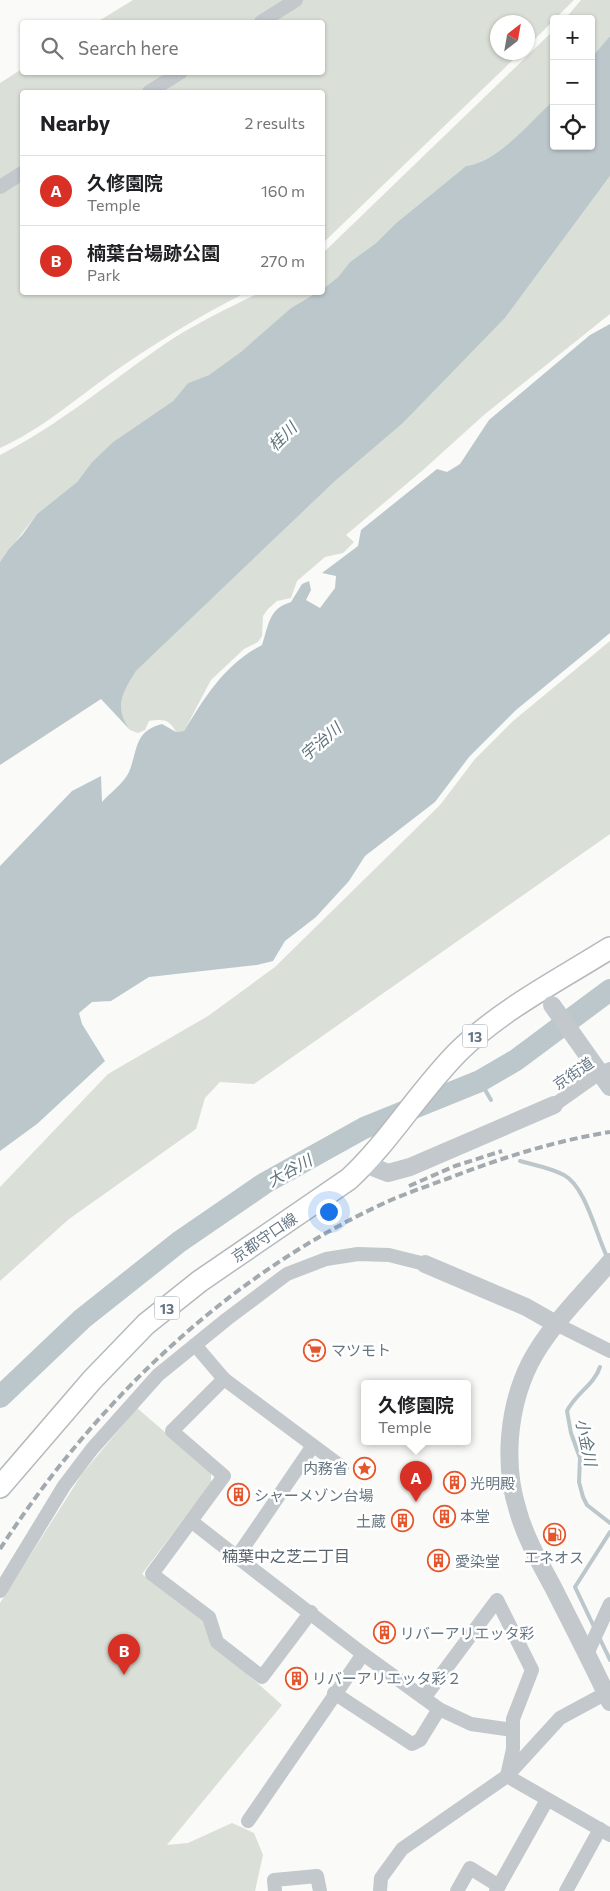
<!DOCTYPE html>
<html lang="en">
<head>
<meta charset="utf-8">
<style>
	body { margin:0; font-family:Commissioner,"Noto Sans JP",sans-serif; background:#f6f6f6; color:#202124 }
	.controls { position:absolute; right:15px; top:15px; display:grid; overflow:hidden; border-radius:5px; box-shadow:0 1px 4px #0004 }
	.controls button { width:45px; height:45px; display:grid; place-items:center; padding:0; border:0; border-bottom:1px solid #e0e0e0; background:#fff; color:#202124; font:25px sans-serif }
	.compass { position:absolute; left:490px; top:15px; width:45px; height:45px; border-radius:50%; background:#fff; box-shadow:0 1px 4px #0004; rotate:31deg }
	.you { position:absolute; left:328px; top:1211px; width:18px; height:18px; margin:-12px; border:4px solid #fff; border-radius:50%; background:#1a73e8; box-shadow:0 0 0 8px #1a73e833 }
	.badge { display:grid; place-items:center; width:32px; height:32px; border-radius:50%; background:#d93025; color:#fff; font-size:16px; font-weight:700 }
	.pin { position:absolute; translate:-50% -41px; filter:drop-shadow(0 1px 2px #0008) }
	.pin::after { content:''; position:absolute; top:26px; width:18px; height:15px; background:inherit; clip-path:polygon(0 0,100% 0,50% 100%) }
	.popup { position:absolute; left:361px; top:1380px; width:110px; height:65px; box-sizing:border-box; display:grid; place-content:center; border-radius:5px; background:#fff; filter:drop-shadow(0 1px 4px #0005); font-size:16px; white-space:nowrap; color:#757577 }
	.popup b { font-size:19px; color:#202124 }
	.popup::after { content:''; position:absolute; left:50%; top:100%; margin-left:-10px; border:10px solid transparent; border-top-color:#fff }
	.list { margin:0; padding:0; list-style:none }
	h2 { display:flex; justify-content:space-between; align-items:center; height:65px; margin:0; padding:0 20px; font-size:21px }
	h2 small { font-size:16px; font-weight:400; color:#757577 }
	.list li { display:grid; grid-template-columns:32px 1fr auto; gap:15px; align-items:center; box-sizing:border-box; height:70px; padding:0 20px; border-top:1px solid #e0e0e0 }
	.list b { display:block; font-size:19px; white-space:nowrap }
	.list p { margin:0; font-size:16px; white-space:nowrap; color:#757577 }
	.list em { font-size:16px; font-style:normal; color:#757577 }
	.icon { flex:none; width:28px; height:28px; fill:none; stroke:currentColor; stroke-width:2; stroke-linecap:round; stroke-linejoin:round }
	.map { position:relative; flex:none; width:610px; height:1891px; overflow:hidden }
	.search { position:absolute; background:#fff; box-shadow:0 1px 4px #0004; left:20px; top:20px; width:305px; height:55px; display:flex; align-items:center; gap:12px; box-sizing:border-box; padding:0 18px; border-radius:5px; color:#757577; font-size:19px }
	.panel { position:absolute; background:#fff; box-shadow:0 1px 4px #0004; left:20px; top:90px; width:305px; height:205px; border-radius:5px }
	.map>svg:first-child { display:block }
</style>
</head>
<body>
<div class="map">
<svg width="610" height="1891" viewBox="0 0 610 1891">
	<rect width="100%" height="100%" fill="#fafaf8"/>
	<g fill="#dadfd7">
		<path d="M133,0H574L528,46V22H498V52L520,53L323,243L322,92H22V292L245,293C197,317 152,345 108,376C72,402 40,430 0,448V83L22,69V72H322V22H97Z"/>
		<polygon points="581,0 610,0 610,36 591,58 591,19 565,19"/>
		<path d="M554,30V100C532,121 496,163 466,166L395,224L376,243L350,262L338,277L323,289V253Z"/>
		<path d="M610,176V314L485,414L423,470L346,535L354,542L343,553L325,557L297,581L291,598L277,601L268,609L263,616L262,636L258,642L244,649L211,680L184,731L176,732C169,719 164,719 149,721L145,730L138,733L130,730C114,706 122,694 136,671L334,482L403,423L505,318Z"/>
		<path d="M259,293H316L291,308L241,353L209,375L188,383L173,401L113,442L92,462L77,482L37,514L0,562V455C59,425 108,383 162,346C192,325 226,309 259,293Z"/>
		<polygon points="610,641 610,834 254,1084 220,1082 205,1098 196,1129 69,1219 0,1281 0,1187 108,1074 208,1016 275,967 440,805 475,759 513,721"/>
		<polygon points="137,1408 211,1472 211,1483 142,1574 206,1622 215,1645 282,1705 167,1845 188,1843 232,1823 254,1833 263,1855 255,1891 0,1891 0,1603 82,1474"/>
	</g>
	<g fill="#bbc7cb">
		<path d="M610,36V176L505,318L403,423L334,482L136,671C122,694 114,706 130,730L101,699L0,765V562L9,549L23,534L37,514L77,482L92,462L113,442L173,401L188,383L209,375L241,352L291,308L316,293L322,292L323,289L338,277L350,262L376,243L395,224L466,166C497,163 531,121 554,100V146H591V58Z"/>
		<path d="M610,324V633L516,710L469,757L435,802L365,856L349,881L316,917L285,941L273,961L257,965L149,977L111,1001L92,1002L79,1013L82,1024L105,1061L37,1124L0,1151V866L72,791L101,776L102,802C110,793 124,783 129,772C138,750 134,731 162,724L176,732L184,731C206,696 224,665 262,645C269,625 268,609 291,602L302,584L309,581L311,590L306,600L320,608L335,588L336,576L322,573L358,546L361,530L437,469L447,472L460,464L489,420L590,335Z"/>
	</g>
	<g fill="none" stroke-linecap="round" stroke-linejoin="round">
		<g stroke="#bbc7cb" stroke-width="4">
			<polyline points="480,1081 491,1100"/>
			<path d="M520,1161C534,1165 551,1168 564,1175C586,1187 596,1235 608,1259"/>
			<path d="M600,1367C594,1385 576,1393 567,1411L571,1433L580,1458L579,1482L583,1497L587,1505L610,1523"/>
			<polyline points="595,1629 575,1587 610,1532"/>
			<polyline points="599,1637 610,1660"/>
		</g>
		<polyline stroke="#bbc7cb" stroke-width="22" points="0,1397 82,1319 179,1242 265,1183 364,1128 480,1081 516,1060 610,990"/>
		<defs>
			<path id="primary" d="M0,1487L92,1380L146,1324L200,1281L349,1179C390,1141 419,1091 459,1051C502,1009 559,980 610,948"/>
		</defs>
		<use href="#primary" stroke="#b5babe" stroke-width="24"/>
		<g stroke="#c3c8cc" stroke-width="14">
			<polyline points="261,22 296,0"/>
			<polyline points="149,92 181,72"/>
			<polyline points="0,187 22,173"/>
			<polyline points="554,1105 598,1074 610,1069"/>
			<polyline points="556,1324 610,1351"/>
			<polyline points="195,1345 224,1379 342,1467"/>
			<polyline points="224,1379 172,1431 224,1476 152,1574 209,1617 217,1642 262,1677 311,1612"/>
			<polyline points="312,1447 237,1557 363,1654 439,1709 471,1724 513,1730"/>
			<polyline points="191,1521 237,1557"/>
			<polyline points="0,1591 64,1486 92,1449 158,1375 227,1319 287,1274 326,1259 358,1254 389,1255 425,1264"/>
			<polyline points="587,1654 610,1604"/>
			<polyline points="334,1693 412,1744 420,1740 439,1709"/>
			<polyline points="424,1698 497,1600 532,1670 513,1719 513,1749 507,1776 610,1835"/>
			<polyline points="248,1821 363,1654"/>
			<polyline points="275,1891 274,1880 317,1876 320,1891"/>
			<polyline points="380,1891 381,1878 402,1849 507,1776 560,1718 610,1691"/>
			<polyline points="457,1891 470,1868 499,1886"/>
			<polyline points="496,1891 547,1800"/>
			<polyline points="566,1891 600,1829"/>
		</g>
		<g stroke="#c3c8cc" stroke-width="18">
			<polyline points="365,1164 388,1173 410,1167 554,1105"/>
			<path d="M610,1262C583,1294 550,1325 530,1363C508,1407 503,1464 518,1511C525,1537 540,1563 553,1587C572,1625 592,1663 610,1702"/>
			<polyline points="425,1264 526,1307 556,1324"/>
		</g>
		<use href="#primary" stroke="#fff" stroke-width="21"/>
		<g stroke="#a2aab0" stroke-width="4" stroke-dasharray="8 4" stroke-linecap="butt">
			<polyline points="409,1186 455,1166 502,1151"/>
			<path d="M0,1549C96,1401 229,1273 391,1200C410,1192 430,1185 449,1178C501,1158 554,1141 610,1132"/>
		</g>
		<polyline stroke="#c3c8cc" stroke-width="18" points="552,1005 610,1087"/>
	</g>
	<defs>
		<symbol id="supermarket-ring" viewBox="-11 -11 22 22"><circle r="9.5" fill="#fff" stroke="#e4572e" stroke-width="1.5"/><path d="M-6-5.5h2.5l.6 2H6L4.5 2H-2.5L-4.4-4H-6ZM-1.5 3.2a1.3 1.3 0 1 0 .1 0ZM3 3.2a1.3 1.3 0 1 0 .1 0Z" fill="#e4572e"/></symbol>
		<symbol id="sight-ring" viewBox="-11 -11 22 22"><circle r="9.5" fill="#fff" stroke="#e4572e" stroke-width="1.5"/><path d="M0-6L1.8-2.2L6-1.7L2.9 1.2L3.7 5.4L0 3.3L-3.7 5.4L-2.9 1.2L-6-1.7L-1.8-2.2Z" fill="#e4572e"/></symbol>
		<symbol id="building-ring" viewBox="-11 -11 22 22"><circle r="9.5" fill="#fff" stroke="#e4572e" stroke-width="1.5"/><path d="M-4-6H4V6H1V3H-1V6H-4ZM-2.5-4.3h1.7v1.8h-1.7ZM.8-4.3h1.7v1.8H.8ZM-2.5-1h1.7V.8h-1.7ZM.8-1h1.7V.8H.8Z" fill="#e4572e"/></symbol>
		<symbol id="fuel-ring" viewBox="-11 -11 22 22"><circle r="9.5" fill="#fff" stroke="#e4572e" stroke-width="1.5"/><path d="M-5.5-6h7V0h2V4h1.3V-2.5L3-4.5l.8-.8L6-3V5H2.5V1h-1V6h-7ZM-4.2-4.7v3.2H.2V-4.7Z" fill="#e4572e"/></symbol>
	</defs>
	<g fill-rule="evenodd">
		<use href="#supermarket-ring" x="302" y="1338" width="25" height="25"/>
		<use href="#sight-ring" x="352" y="1456" width="25" height="25"/>
		<use href="#building-ring" x="442" y="1470" width="25" height="25"/>
		<use href="#building-ring" x="226" y="1482" width="25" height="25"/>
		<use href="#building-ring" x="432" y="1504" width="25" height="25"/>
		<use href="#building-ring" x="390" y="1508" width="25" height="25"/>
		<use href="#fuel-ring" x="542" y="1522" width="25" height="25"/>
		<use href="#building-ring" x="426" y="1548" width="25" height="25"/>
		<use href="#building-ring" x="372" y="1620" width="25" height="25"/>
		<use href="#building-ring" x="284" y="1666" width="25" height="25"/>
	</g>
	<g text-anchor="middle" dominant-baseline="central" stroke-width="5" stroke-linejoin="round" paint-order="stroke">
		<g fill="#fff" stroke="#939fa8" stroke-width="1">
			<rect x="462.5" y="1024.5" width="25" height="23" rx="4"/>
			<rect x="154.5" y="1296.5" width="25" height="23" rx="4"/>
		</g>
		<g font-size="14" font-weight="bold" fill="#657683">
			<text x="475" y="1036">13</text>
			<text x="167" y="1308">13</text>
		</g>
		<g font-size="15" fill="#657683" stroke="#fff">
			<text transform="translate(573 1073) rotate(-34)">京街道</text>
			<text transform="translate(264 1237) rotate(-34)">京都守口線</text>
		</g>
		<g font-size="15" fill="#657683" stroke="#fff" text-anchor="start">
			<text x="331" y="1350">マツモト</text>
			<text x="348" y="1468" text-anchor="end">内務省</text>
			<text x="470" y="1483">光明殿</text>
			<text x="254" y="1495">シャーメゾン台場</text>
			<text x="460" y="1516">本堂</text>
			<text x="386" y="1521" text-anchor="end">土蔵</text>
			<text x="554" y="1557" text-anchor="middle">エネオス</text>
			<text x="455" y="1561">愛染堂</text>
			<text x="400" y="1633">リバーアリエッタ彩</text>
			<text x="312" y="1678">リバーアリエッタ彩２</text>
		</g>
		<g font-size="16" font-style="italic" fill="#60757c" stroke="#fff">
			<text transform="translate(282 436) rotate(-45)">桂川</text>
			<text transform="translate(320 741) rotate(-41)">宇治川</text>
			<text transform="translate(289 1170) rotate(-29)">大谷川</text>
			<text transform="translate(587 1442) rotate(78)">小金川</text>
		</g>
		<g font-size="16" fill="#57646e" stroke="#fff">
			<text x="286" y="1555">楠葉中之芝二丁目</text>
		</g>
	</g>
</svg>
<div class="controls">
<button>+</button>
<button>−</button>
<button><svg class="icon" aria-label="locate" viewBox="0 0 24 24"><circle cx="12" cy="12" r="6"/><path d="M12 2v4M12 18v4M2 12h4M18 12h4"/></svg></button>
</div>
<svg class="compass" viewBox="-18 -18 36 36"><path d="M0-13l5 13h-10z" fill="#e53935"/><path d="M0 13l5-13h-10z" fill="#757577"/></svg>
<div class="you"></div>
<div class="pin badge" style="left:416px;top:1502px">A</div>
<div class="popup"><b>久修園院</b>Temple</div>
<div class="pin badge" style="left:124px;top:1675px">B</div>
<div class="search"><svg class="icon" aria-label="search" viewBox="0 0 24 24"><circle cx="10" cy="10" r="6"/><path d="M15 15l6 6"/></svg>Search here</div>
<section class="panel">
<h2>Nearby<small>2 results</small></h2>
<ul class="list">
<li><span class="badge">A</span><div><b>久修園院</b><p>Temple</p></div><em>160 m</em></li>
<li><span class="badge">B</span><div><b>楠葉台場跡公園</b><p>Park</p></div><em>270 m</em></li>
</ul>
</section>
</div>
</body>
</html>
